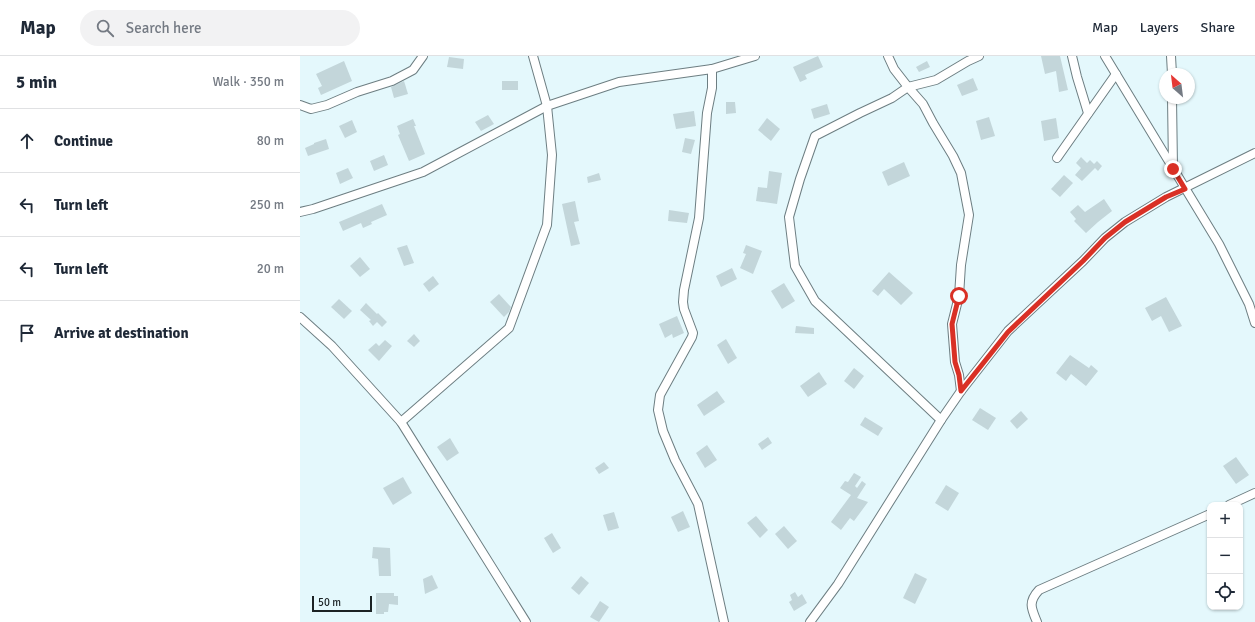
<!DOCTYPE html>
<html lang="en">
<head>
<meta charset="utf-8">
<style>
	body { margin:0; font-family:Signika,sans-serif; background:#f2f2f3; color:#1f2937 }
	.controls { position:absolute; right:12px; bottom:12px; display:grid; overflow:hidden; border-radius:8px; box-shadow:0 1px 3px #0004 }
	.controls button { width:36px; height:36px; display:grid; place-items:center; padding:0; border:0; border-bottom:1px solid #e0e1e3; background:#fff; color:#1f2937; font:20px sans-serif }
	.compass { position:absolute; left:859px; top:12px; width:36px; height:36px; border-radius:50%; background:#fff; box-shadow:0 1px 3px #0004; rotate:332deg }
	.scale { position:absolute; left:12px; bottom:10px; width:60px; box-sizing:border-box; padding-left:4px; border:2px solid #1b2224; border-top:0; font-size:11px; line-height:14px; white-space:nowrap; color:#1b2224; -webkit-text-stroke:3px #e4f8fc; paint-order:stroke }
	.stop { position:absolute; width:12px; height:12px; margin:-9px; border:3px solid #d93025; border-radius:50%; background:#fff }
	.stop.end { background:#d93025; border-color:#fff; box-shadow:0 1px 4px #0008 }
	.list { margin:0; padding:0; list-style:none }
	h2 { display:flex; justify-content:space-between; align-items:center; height:52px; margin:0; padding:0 16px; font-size:17px }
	h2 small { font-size:13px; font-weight:400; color:#747a83 }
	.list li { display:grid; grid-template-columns:26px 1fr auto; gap:12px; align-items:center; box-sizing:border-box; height:64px; padding:0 16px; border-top:1px solid #e0e1e3 }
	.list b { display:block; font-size:15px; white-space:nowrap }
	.list em { font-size:13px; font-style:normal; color:#747a83 }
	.icon { flex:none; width:22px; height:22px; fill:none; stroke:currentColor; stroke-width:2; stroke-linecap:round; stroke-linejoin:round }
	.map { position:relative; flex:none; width:955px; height:566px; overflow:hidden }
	header { display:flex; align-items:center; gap:24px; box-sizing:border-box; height:56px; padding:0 20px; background:#fff; border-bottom:1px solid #e0e1e3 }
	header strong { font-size:19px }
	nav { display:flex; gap:22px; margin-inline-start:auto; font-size:14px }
	.search { width:280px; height:36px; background:#f2f2f3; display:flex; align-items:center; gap:10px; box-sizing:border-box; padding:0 14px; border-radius:22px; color:#747a83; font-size:15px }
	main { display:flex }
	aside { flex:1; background:#fff }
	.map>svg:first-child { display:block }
</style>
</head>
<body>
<header>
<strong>Map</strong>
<div class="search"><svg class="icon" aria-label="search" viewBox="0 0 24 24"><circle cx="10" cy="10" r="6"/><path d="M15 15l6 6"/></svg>Search here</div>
<nav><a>Map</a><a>Layers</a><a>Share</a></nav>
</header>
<main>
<aside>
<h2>5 min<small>Walk · 350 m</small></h2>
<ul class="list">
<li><svg class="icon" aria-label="ahead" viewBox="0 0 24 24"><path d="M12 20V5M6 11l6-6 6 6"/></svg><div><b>Continue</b></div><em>80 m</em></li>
<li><svg class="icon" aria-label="left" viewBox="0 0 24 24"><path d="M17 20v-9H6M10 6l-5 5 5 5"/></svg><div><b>Turn left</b></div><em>250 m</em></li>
<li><svg class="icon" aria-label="left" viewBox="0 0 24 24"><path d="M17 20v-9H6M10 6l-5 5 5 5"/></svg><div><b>Turn left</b></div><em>20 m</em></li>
<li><svg class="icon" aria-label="arrive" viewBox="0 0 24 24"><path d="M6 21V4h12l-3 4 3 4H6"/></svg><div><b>Arrive at destination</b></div></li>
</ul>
</aside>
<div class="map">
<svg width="955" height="566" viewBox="0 0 955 566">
	<rect width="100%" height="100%" fill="#e4f8fc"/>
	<g fill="#c3d6da">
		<polygon points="518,0 523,11 505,19 507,23 500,26 493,11"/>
		<polygon points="741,0 760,0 768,34 759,36 756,15 745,18"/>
		<polygon points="149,1 164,3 163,13 147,11"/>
		<polygon points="44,5 52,25 21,39 18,32 22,30 16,18"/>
		<polygon points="627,5 630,11 619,16 616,11"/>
		<polygon points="673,22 678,34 662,40 657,29"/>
		<polygon points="104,25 108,38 94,42 91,31"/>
		<rect x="202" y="25" width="16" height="9"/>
		<polygon points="426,46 435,46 436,57 426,58"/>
		<polygon points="527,48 530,58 514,63 511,53"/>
		<polygon points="394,55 396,70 376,73 373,58"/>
		<polygon points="188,59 194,68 181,75 175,66"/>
		<polygon points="689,61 695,80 681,84 676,65"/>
		<polygon points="467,62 480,73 471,85 458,74"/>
		<polygon points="756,62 759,82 744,85 741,65"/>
		<polygon points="113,63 116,70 114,70 125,98 109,105 98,79 100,78 97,70"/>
		<polygon points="52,64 57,76 45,82 39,70"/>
		<polygon points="385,82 395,84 391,98 382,96"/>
		<polygon points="26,83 29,93 8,100 5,92 14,88 14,87"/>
		<polygon points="84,99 88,109 74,115 70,105"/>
		<polygon points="781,101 787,107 790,104 794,108 797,105 802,110 798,115 795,112 782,125 775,119 781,112 776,107"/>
		<polygon points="604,106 610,120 588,130 582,116"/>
		<polygon points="48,112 53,122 40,128 36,117"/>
		<polygon points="469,115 482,117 477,148 456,145 458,131 467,132"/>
		<polygon points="299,117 301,124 288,127 287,121"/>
		<polygon points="764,119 773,127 760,141 751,133"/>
		<polygon points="804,143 812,155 798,166 786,177 774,165 776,163 770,156 778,149 785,156"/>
		<polygon points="275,145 279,165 274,166 280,188 271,190 262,148"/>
		<polygon points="82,148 87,159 71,166 72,168 63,172 61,167 43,175 39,166"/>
		<polygon points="369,154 389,157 387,167 368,165"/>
		<polygon points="107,189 114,207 104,210 97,192"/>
		<polygon points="446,189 462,195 453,218 440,212 446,198 443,197"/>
		<polygon points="60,201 70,213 60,221 50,210"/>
		<polygon points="432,212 437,223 421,231 416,220"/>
		<polygon points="589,216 613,237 601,249 584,233 578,240 572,235"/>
		<polygon points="133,220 139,228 129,236 123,228"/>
		<polygon points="484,227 495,245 482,253 471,235"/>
		<polygon points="199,238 211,251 209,256 204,261 190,246"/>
		<polygon points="866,241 882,270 869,276 861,260 852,265 845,252"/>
		<polygon points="39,243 52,255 44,263 31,251"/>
		<polygon points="66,247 77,258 78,257 87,266 82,271 77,266 73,270 69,265 71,264 60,254"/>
		<polygon points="377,260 384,277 373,282 372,278 365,282 359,268"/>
		<polygon points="496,270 514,272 514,278 495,277"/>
		<polygon points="114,278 120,285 114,291 107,285"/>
		<polygon points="426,283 437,302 428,308 417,289"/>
		<polygon points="85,284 92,290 79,305 68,294 76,287 79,290"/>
		<polygon points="770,299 789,312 791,309 798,315 786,330 771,318 766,325 756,317"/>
		<polygon points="554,312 564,320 554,333 544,325"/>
		<polygon points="519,316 527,328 508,341 500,330"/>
		<polygon points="417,335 425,346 404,360 397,349"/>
		<polygon points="680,352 696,362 688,374 672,364"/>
		<polygon points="721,355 728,363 717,373 710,365"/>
		<polygon points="565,361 583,372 578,380 560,369"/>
		<polygon points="468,381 472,387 462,394 458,388"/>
		<polygon points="150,382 159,397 147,405 137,391"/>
		<polygon points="407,389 417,404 405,412 396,397"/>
		<polygon points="936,401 949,419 936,428 923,410"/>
		<polygon points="304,406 309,412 299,418 295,412"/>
		<polygon points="554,417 561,421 555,430 557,432 562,425 566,428 557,442 568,446 554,465 550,462 541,474 531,466 551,439 540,432 545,425 548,426"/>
		<polygon points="103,421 112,437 93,449 83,432"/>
		<polygon points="646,429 659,437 648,455 635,447"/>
		<polygon points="383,455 390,471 378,476 371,461"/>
		<polygon points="314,456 319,472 308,475 303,459"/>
		<polygon points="456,460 468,474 460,482 447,467"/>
		<polygon points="484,470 497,485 488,493 475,478"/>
		<polygon points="252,477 261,492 253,497 244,482"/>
		<polygon points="73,491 90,492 91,520 79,520 78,503 72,502"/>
		<polygon points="615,517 627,523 615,548 603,542"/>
		<polygon points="132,519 138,532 125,538 123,523"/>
		<polygon points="281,520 289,527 279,539 271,532"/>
		<polygon points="495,536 498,541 502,538 507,547 494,555 489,546 492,544 490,539"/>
		<polygon points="76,537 94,537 94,540 98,540 98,549 89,548 88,556 84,556 84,558 76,558"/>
		<polygon points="300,545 309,551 299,566 290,561"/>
	</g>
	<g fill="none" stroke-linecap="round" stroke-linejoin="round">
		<defs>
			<g id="minor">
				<polyline points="588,0 594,13 608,31 592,42 560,57 515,80 500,123 489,161 495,210 515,245 641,364"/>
				<polyline points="772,0 777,21 788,57"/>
				<polyline points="805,0 919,188 949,248 955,267"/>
				<polyline points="871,0 872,18"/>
				<polyline points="412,13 412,32 407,57 399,162 384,234 383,246 384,253 393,277 392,281 360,339 358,354 363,375 375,404 398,448 424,566"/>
				<polyline points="872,42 873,112"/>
				<polyline points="0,49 11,53 27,49 57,36 92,25 113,14 123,0"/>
				<polyline points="757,102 816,18"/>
				<polyline points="0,156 13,153 123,116 247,50 319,26 412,13 455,0"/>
				<polyline points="0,261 32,290 101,366 226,566"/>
				<polyline points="661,335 659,319 655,306 652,268 659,240 661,209 669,159 661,117 653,100 633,67 623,48 608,31 636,24 668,5 679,0"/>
				<polyline points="101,366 209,272 247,169 252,99 247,50 233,0"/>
				<polyline points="929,449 955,437"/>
				<polyline points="510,566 538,528 641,364 661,335 708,275 783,205 805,182 825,166 866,141 955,97"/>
				<path d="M737,566C731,552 728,546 739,534L910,458"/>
			</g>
		</defs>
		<use href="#minor" stroke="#6d7e82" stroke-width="10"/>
		<use href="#minor" stroke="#fff" stroke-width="8"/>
	</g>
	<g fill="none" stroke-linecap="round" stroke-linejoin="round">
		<polyline stroke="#d93025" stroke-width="5" points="659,240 652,268 655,306 659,319 661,335 708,276 783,205 805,182 825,166 866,141 885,133 873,113"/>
	</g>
</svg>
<div class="controls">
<button>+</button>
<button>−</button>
<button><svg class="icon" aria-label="locate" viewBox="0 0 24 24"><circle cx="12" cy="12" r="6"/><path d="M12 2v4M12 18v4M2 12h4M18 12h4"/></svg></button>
</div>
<svg class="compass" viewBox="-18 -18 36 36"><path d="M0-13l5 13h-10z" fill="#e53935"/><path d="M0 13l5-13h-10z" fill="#747a83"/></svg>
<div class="scale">50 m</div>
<div class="stop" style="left:659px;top:240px"></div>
<div class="stop end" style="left:873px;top:113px"></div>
</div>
</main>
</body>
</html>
